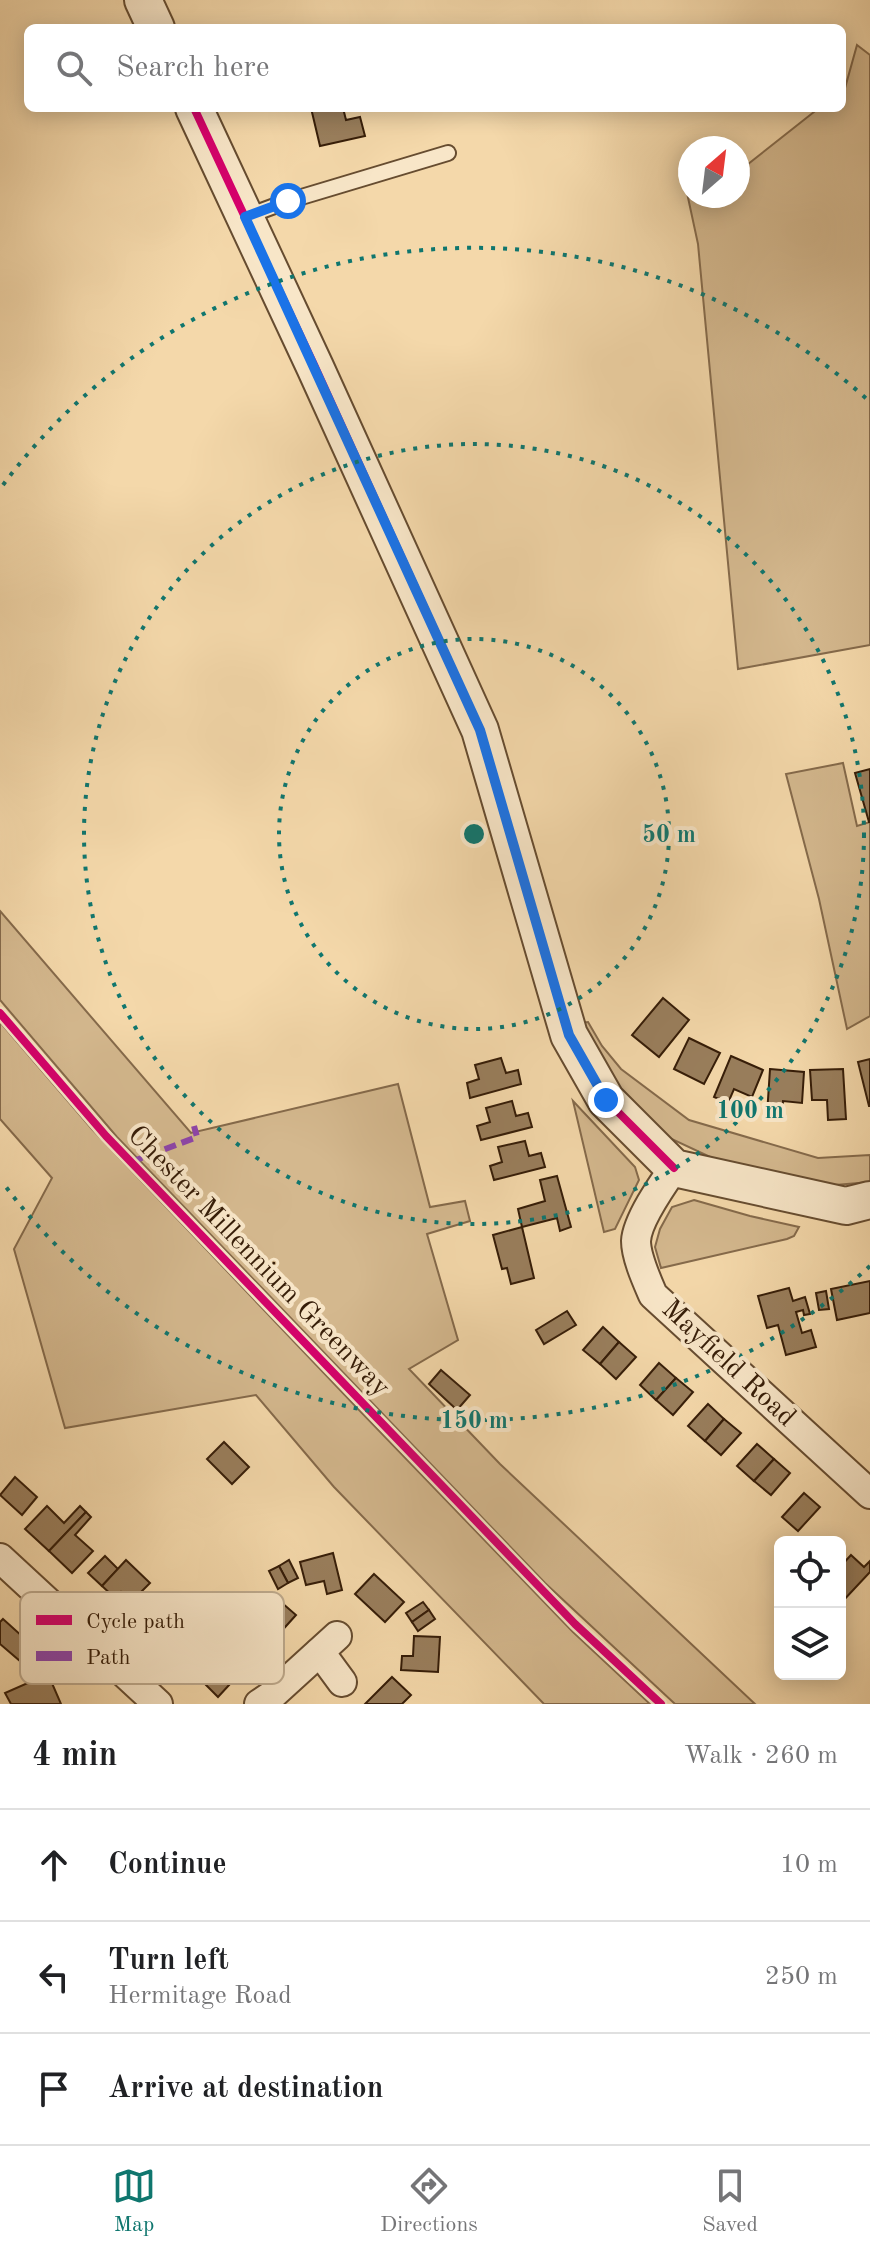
<!DOCTYPE html>
<html lang="en">
<head>
<meta charset="utf-8">
<style>
	body { margin:0; font-family:"Old Standard TT",serif; background:#f6f6f6; color:#202124 }
	.controls { position:absolute; right:24px; bottom:24px; display:grid; overflow:hidden; border-radius:12px; box-shadow:0 4px 20px #0003 }
	.controls button { width:72px; height:72px; display:grid; place-items:center; padding:0; border:0; border-bottom:2px solid #e0e0e0; background:#fff; color:#202124; font:40px sans-serif }
	.compass { position:absolute; left:678px; top:136px; width:72px; height:72px; border-radius:50%; background:#fff; box-shadow:0 4px 20px #0003; rotate:28deg }
	.stop { position:absolute; width:24px; height:24px; margin:-18px; border:6px solid #1a73e8; border-radius:50%; background:#fff }
	.stop.end { background:#1a73e8; border-color:#fff; box-shadow:0 2px 8px #0008 }
	.list { margin:0; padding:0; list-style:none }
	h2 { display:flex; justify-content:space-between; align-items:center; height:104px; margin:0; padding:0 32px; font-size:34px }
	h2 small { font-size:26px; font-weight:400; color:#757577 }
	.list li { display:grid; grid-template-columns:52px 1fr auto; gap:24px; align-items:center; box-sizing:border-box; height:112px; padding:0 32px; border-top:2px solid #e0e0e0 }
	.list b { display:block; font-size:30px; white-space:nowrap }
	.list p { margin:0; font-size:26px; white-space:nowrap; color:#757577 }
	.list em { font-size:26px; font-style:normal; color:#757577 }
	.icon { flex:none; width:44px; height:44px; fill:none; stroke:currentColor; stroke-width:2; stroke-linecap:round; stroke-linejoin:round }
	.map { position:relative; flex:none; width:870px; height:1704px; overflow:hidden }
	.search { position:absolute; background:#fff; box-shadow:0 4px 20px #0003; left:24px; right:24px; top:24px; height:88px; display:flex; align-items:center; gap:20px; box-sizing:border-box; padding:0 28px; border-radius:12px; color:#757577; font-size:30px }
	.sheet { height:440px; background:#fff }
	nav { display:flex; justify-content:space-around; align-items:center; box-sizing:border-box; height:112px; border-top:2px solid #e0e0e0; background:#fff; font-size:22px; color:#757577 }
	nav a { display:grid; justify-items:center; gap:4px }
	nav .on { color:#0f766e }
	.map>svg:first-child { display:block }
</style>
</head>
<body>
<div class="map">
<svg width="870" height="1704" viewBox="0 0 870 1704">
	<rect width="100%" height="100%" fill="#f4d8aa"/>
	<filter id="stains"><feTurbulence type="fractalNoise" baseFrequency=".0025" numOctaves="4"/><feColorMatrix values="0 0 0 0 .2 0 0 0 0 .09 0 0 0 0 .02 0 0 0 .5 -.17"/></filter>
	<radialGradient id="worn" r=".72"><stop offset=".6" stop-color="#630" stop-opacity="0"/><stop offset="1" stop-color="#630" stop-opacity=".3"/></radialGradient>
	<g fill="#d4b88e" stroke="#856a4b" stroke-width="2">
		<polygon points="857,45 870,55 870,645 738,669 698,244 687,193 690,192 690,196 738,196 738,172 819,108 842,108 842,90 845,88"/>
		<polygon points="843,763 857,826 870,822 870,1016 847,1029 819,899 786,774"/>
		<polygon points="0,911 191,1133 398,1084 430,1207 465,1201 470,1221 427,1234 458,1340 409,1369 500,1464 755,1704 675,1704 545,1583 117,1137 0,1000"/>
		<polygon points="0,1022 92,1129 361,1412 573,1632 650,1704 544,1704 334,1487 256,1395 65,1428 14,1249 52,1178 0,1119"/>
		<polygon points="588,1022 602,1046 621,1069 689,1120 818,1158 870,1155 870,1182 812,1187 723,1163 663,1135 619,1090 579,1023"/>
		<polygon points="573,1101 635,1167 639,1180 615,1229 604,1232"/>
		<polygon points="694,1200 750,1216 799,1227 794,1236 787,1239 661,1268 655,1247 660,1229 672,1207"/>
	</g>
	<g fill="#997e5c" stroke="#361d08" stroke-width="2">
		<polygon points="311,108 343,108 346,120 360,117 365,136 320,146"/>
		<polygon points="870,769 870,822 869,822 855,773"/>
		<polygon points="663,998 689,1020 659,1057 632,1035"/>
		<polygon points="689,1038 720,1053 704,1084 674,1069"/>
		<polygon points="731,1056 763,1070 752,1097 734,1089 728,1103 714,1097"/>
		<polygon points="501,1058 506,1073 518,1070 521,1084 470,1098 467,1083 479,1079 475,1065"/>
		<polygon points="870,1059 870,1106 869,1106 858,1062"/>
		<polygon points="770,1069 804,1072 802,1103 783,1101 782,1117 767,1115"/>
		<polygon points="843,1069 846,1119 828,1120 827,1100 812,1100 810,1070"/>
		<polygon points="512,1101 516,1116 528,1113 532,1127 481,1140 477,1126 490,1122 486,1108"/>
		<polygon points="525,1141 529,1156 541,1153 545,1167 494,1180 490,1166 502,1162 498,1147"/>
		<polygon points="557,1176 571,1227 560,1231 557,1218 522,1227 518,1209 545,1201 540,1180"/>
		<polygon points="522,1227 534,1278 511,1284 507,1268 502,1269 493,1235"/>
		<polygon points="870,1281 870,1313 837,1320 831,1289"/>
		<polygon points="789,1288 793,1301 805,1297 810,1314 804,1315 803,1310 796,1312 802,1333 811,1330 816,1347 786,1355 778,1325 767,1328 758,1296"/>
		<polygon points="826,1291 829,1309 819,1310 816,1293"/>
		<polygon points="567,1311 576,1325 544,1344 536,1330"/>
		<polygon points="603,1327 619,1342 600,1364 583,1350"/>
		<polygon points="619,1342 636,1357 616,1379 600,1364"/>
		<polygon points="659,1363 676,1378 656,1400 640,1385"/>
		<polygon points="441,1370 470,1395 457,1410 429,1384"/>
		<polygon points="676,1378 693,1392 673,1415 656,1400"/>
		<polygon points="708,1404 724,1419 705,1441 688,1426"/>
		<polygon points="724,1419 741,1433 721,1455 705,1441"/>
		<polygon points="224,1442 249,1467 232,1484 207,1459"/>
		<polygon points="757,1444 774,1459 754,1481 737,1466"/>
		<polygon points="774,1459 790,1473 771,1495 754,1481"/>
		<polygon points="15,1477 37,1497 22,1515 0,1495"/>
		<polygon points="804,1493 820,1507 798,1531 782,1517"/>
		<polygon points="47,1506 64,1523 80,1506 86,1512 49,1551 25,1529"/>
		<polygon points="86,1512 91,1517 75,1535 93,1551 72,1573 49,1551"/>
		<polygon points="333,1553 342,1590 327,1594 324,1581 306,1585 300,1562"/>
		<polygon points="851,1555 864,1567 870,1561 870,1572 841,1603 840,1567"/>
		<polygon points="105,1556 118,1569 102,1586 88,1573"/>
		<polygon points="126,1560 150,1583 131,1602 121,1592 115,1598 102,1586"/>
		<polygon points="289,1560 298,1578 288,1583 279,1566"/>
		<polygon points="279,1566 288,1583 278,1589 269,1571"/>
		<polygon points="374,1574 404,1602 385,1622 355,1594"/>
		<polygon points="274,1596 296,1615 269,1645 247,1626"/>
		<polygon points="423,1602 429,1610 412,1622 406,1613"/>
		<polygon points="429,1610 435,1619 418,1631 412,1622"/>
		<polygon points="3,1619 33,1646 20,1661 0,1644 0,1622"/>
		<polygon points="414,1636 440,1637 438,1672 401,1670 402,1656 413,1656"/>
		<polygon points="224,1655 242,1671 218,1697 200,1679"/>
		<polygon points="48,1674 61,1704 11,1704 5,1693"/>
		<polygon points="392,1677 411,1695 402,1704 365,1704"/>
	</g>
	<g fill="none" stroke-linecap="round" stroke-linejoin="round">
		<defs>
			<polyline id="service" points="245,217 288,201 448,153"/>
			<g id="minor">
				<path d="M674,1168C662,1185 637,1221 636,1241C636,1257 647,1281 653,1295L870,1494"/>
				<polyline points="0,1558 158,1704"/>
				<polyline points="320,1652 342,1682"/>
				<polyline points="259,1704 271,1696 337,1636"/>
			</g>
			<g id="tertiary">
				<polyline points="143,0 156,28"/>
				<polyline points="194,108 315,367 480,730 569,1035 606,1100 674,1168 846,1206 870,1200"/>
			</g>
		</defs>
		<use href="#service" stroke="#664c30" stroke-width="18"/>
		<use href="#minor" stroke="#664c30" stroke-width="32"/>
		<use href="#tertiary" stroke="#664c30" stroke-width="40"/>
		<use href="#service" stroke="#f8e6c8" stroke-width="14"/>
		<use href="#minor" stroke="#f8e6c8" stroke-width="28"/>
		<use href="#tertiary" stroke="#f8e6c8" stroke-width="36"/>
		<polyline stroke="#8e44ad" stroke-width="6" stroke-dasharray="12 6" stroke-linecap="butt" points="131,1162 197,1137 194,1126"/>
		<defs>
			<g id="cycleway">
				<polyline points="194,108 315,367 480,730 569,1035 606,1100 674,1168"/>
				<polyline points="0,1013 106,1136 575,1624 661,1704"/>
			</g>
		</defs>
		<use href="#cycleway" stroke="#f8e6c8" stroke-width="13"/>
		<use href="#cycleway" stroke="#d6006c" stroke-width="8"/>
	</g>
	<g fill="none" stroke-linecap="round" stroke-linejoin="round">
		<polyline stroke="#1a73e8" stroke-width="10" points="288,201 245,217 480,730 569,1035 606,1100"/>
	</g>
	<g fill="none" stroke="#0f766e" stroke-width="4" stroke-dasharray="4 8">
		<circle cx="474" cy="834" r="195"/>
		<circle cx="474" cy="834" r="390"/>
		<path d="M870 1266A586 586 0 0 1 3 1183M3 485A586 586 0 0 1 870 402"/>
	</g>
	<g text-anchor="middle" dominant-baseline="central" stroke-width="8" stroke-linejoin="round" paint-order="stroke">
		<g font-size="28" fill="#361d08" stroke="#f8e6c8">
			<text transform="translate(258 1262) rotate(46)">Chester Millennium Greenway</text>
			<text transform="translate(728 1364) rotate(43)">Mayfield Road</text>
		</g>
	</g>
	<rect x="20" y="1592" width="264" height="92" rx="12" fill="#f8e6c8" stroke="#beaa8e" stroke-width="2"/>
	<rect x="36" y="1615" width="36" height="10" fill="#d6006c"/>
	<rect x="36" y="1651" width="36" height="10" fill="#8e44ad"/>
	<g font-size="22" fill="#361d08">
		<text x="86" y="1628">Cycle path</text>
		<text x="86" y="1664">Path</text>
	</g>
	<circle cx="474" cy="834" r="12" fill="#0f766e" stroke="#f8e6c8" stroke-width="4"/>
	<g font-size="24" text-anchor="middle" font-weight="bold" fill="#0f766e" stroke="#f8e6c8" stroke-width="8" stroke-linejoin="round" paint-order="stroke">
		<text x="669" y="842">50 m</text>
		<text x="750" y="1118">100 m</text>
		<text x="474" y="1428">150 m</text>
	</g>
	<rect width="100%" height="100%" filter="url(#stains)"/>
	<rect width="100%" height="100%" fill="url(#worn)"/>
</svg>
<div class="controls">
<button><svg class="icon" aria-label="locate" viewBox="0 0 24 24"><circle cx="12" cy="12" r="6"/><path d="M12 2v4M12 18v4M2 12h4M18 12h4"/></svg></button>
<button><svg class="icon" aria-label="layers" viewBox="0 0 24 24"><path d="M12 4l9 5-9 5-9-5zM3 14l9 5 9-5"/></svg></button>
</div>
<svg class="compass" viewBox="-18 -18 36 36"><path d="M0-13l5 13h-10z" fill="#e53935"/><path d="M0 13l5-13h-10z" fill="#757577"/></svg>
<div class="stop" style="left:288px;top:201px"></div>
<div class="stop end" style="left:606px;top:1100px"></div>
<div class="search"><svg class="icon" aria-label="search" viewBox="0 0 24 24"><circle cx="10" cy="10" r="6"/><path d="M15 15l6 6"/></svg>Search here</div>
</div>
<section class="sheet">
<h2>4 min<small>Walk · 260 m</small></h2>
<ul class="list">
<li><svg class="icon" aria-label="ahead" viewBox="0 0 24 24"><path d="M12 20V5M6 11l6-6 6 6"/></svg><div><b>Continue</b></div><em>10 m</em></li>
<li><svg class="icon" aria-label="left" viewBox="0 0 24 24"><path d="M17 20v-9H6M10 6l-5 5 5 5"/></svg><div><b>Turn left</b><p>Hermitage Road</p></div><em>250 m</em></li>
<li><svg class="icon" aria-label="arrive" viewBox="0 0 24 24"><path d="M6 21V4h12l-3 4 3 4H6"/></svg><div><b>Arrive at destination</b></div></li>
</ul>
</section>
<nav>
<a class="on"><svg class="icon" aria-label="map" viewBox="0 0 24 24"><path d="M3 6l6-2 6 2 6-2v14l-6 2-6-2-6 2zM9 4v14M15 6v14"/></svg>Map</a>
<a><svg class="icon" aria-label="directions" viewBox="0 0 24 24"><path d="M12 3l9 9-9 9-9-9zM9 14v-3h6M13 9l2 2-2 2"/></svg>Directions</a>
<a><svg class="icon" aria-label="saved" viewBox="0 0 24 24"><path d="M7 4h10v16l-5-4-5 4z"/></svg>Saved</a>
</nav>
</body>
</html>
